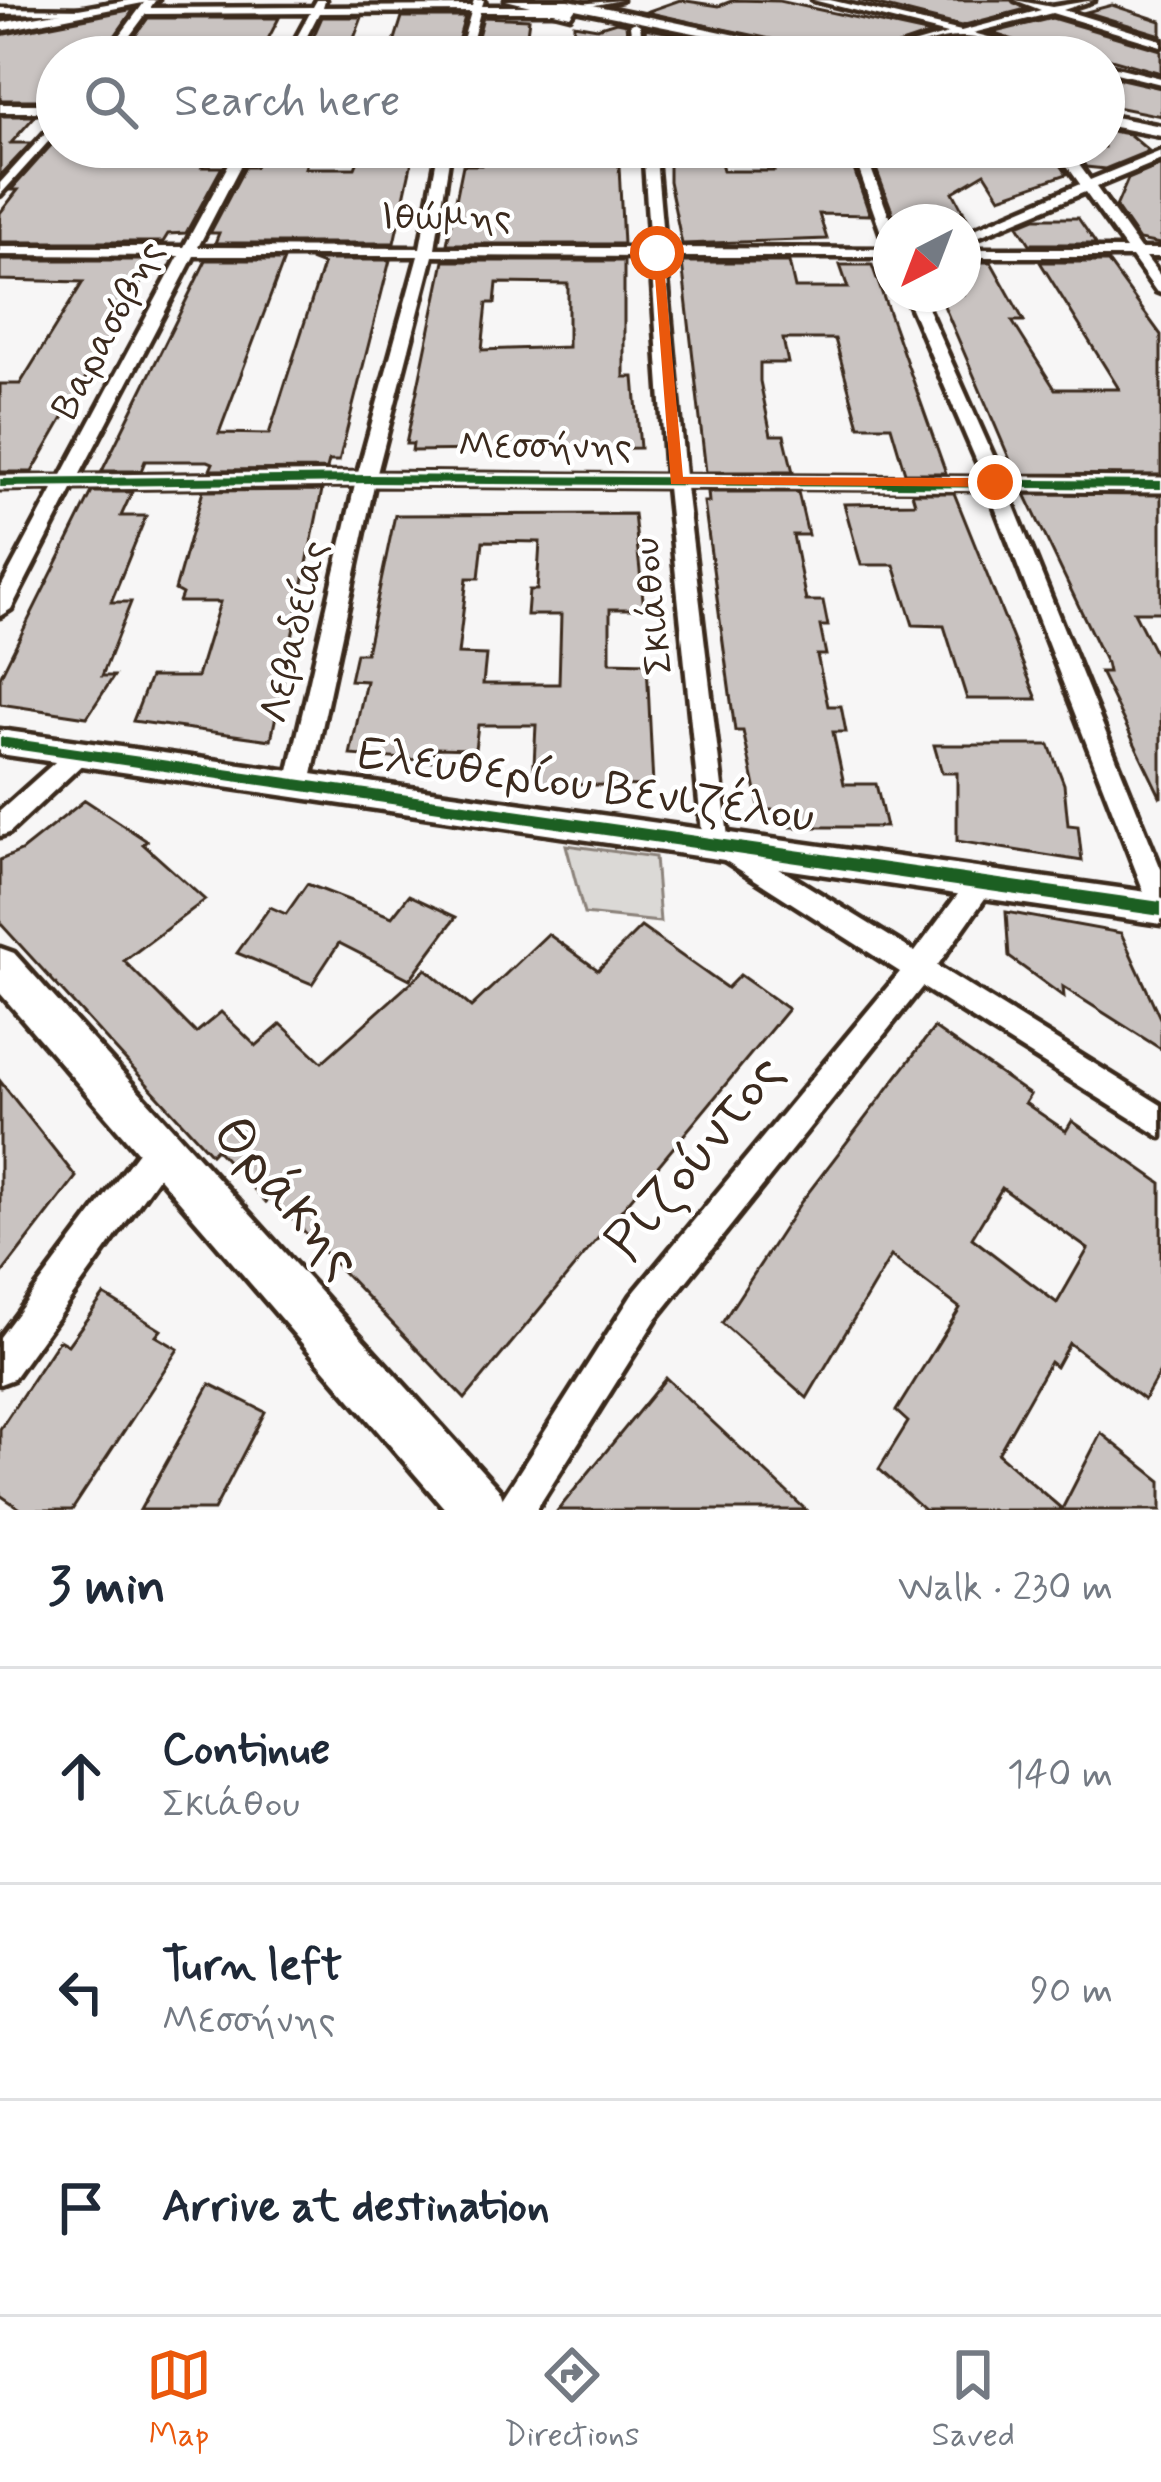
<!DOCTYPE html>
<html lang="en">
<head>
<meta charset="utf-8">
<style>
	body { margin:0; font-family:Mynerve,sans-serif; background:#f2f2f3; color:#1f2937 }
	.compass { position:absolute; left:873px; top:204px; width:108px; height:108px; border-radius:50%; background:#fff; box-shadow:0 3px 9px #0004; rotate:222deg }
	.stop { position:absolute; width:36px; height:36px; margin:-27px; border:9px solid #ea580c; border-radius:50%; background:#fff }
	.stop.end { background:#ea580c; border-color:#fff; box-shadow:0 3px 12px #0008 }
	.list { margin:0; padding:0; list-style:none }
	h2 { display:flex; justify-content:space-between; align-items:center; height:156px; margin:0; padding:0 48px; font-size:51px }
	h2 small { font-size:39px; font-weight:400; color:#747a83 }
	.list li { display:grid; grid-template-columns:78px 1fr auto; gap:36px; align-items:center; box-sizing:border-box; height:216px; padding:0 48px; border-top:3px solid #e0e1e3 }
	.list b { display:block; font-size:45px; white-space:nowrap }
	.list p { margin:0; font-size:39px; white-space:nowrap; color:#747a83 }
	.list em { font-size:39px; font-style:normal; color:#747a83 }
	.icon { flex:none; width:66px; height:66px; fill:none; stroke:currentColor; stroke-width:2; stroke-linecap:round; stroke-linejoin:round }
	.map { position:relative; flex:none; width:1161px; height:1510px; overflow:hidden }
	.search { position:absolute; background:#fff; box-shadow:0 3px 9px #0004; left:36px; right:36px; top:36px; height:132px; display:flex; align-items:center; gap:30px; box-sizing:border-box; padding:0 42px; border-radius:66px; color:#747a83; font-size:45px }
	.sheet { height:804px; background:#fff }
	nav { display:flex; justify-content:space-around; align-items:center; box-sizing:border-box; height:168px; border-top:3px solid #e0e1e3; background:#fff; font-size:33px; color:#747a83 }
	nav a { display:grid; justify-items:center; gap:6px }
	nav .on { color:#ea580c }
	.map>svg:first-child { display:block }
</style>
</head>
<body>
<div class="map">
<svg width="1161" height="1510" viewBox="0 0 1161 1510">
	<rect width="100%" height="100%" fill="#f7f6f6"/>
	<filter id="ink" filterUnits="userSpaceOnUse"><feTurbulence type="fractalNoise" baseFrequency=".00833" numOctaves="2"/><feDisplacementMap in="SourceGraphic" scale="24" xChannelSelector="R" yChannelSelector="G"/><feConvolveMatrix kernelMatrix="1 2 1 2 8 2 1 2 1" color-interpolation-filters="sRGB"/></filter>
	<g filter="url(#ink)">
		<polygon fill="#dbd9d6" stroke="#8b827a" stroke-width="3" points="566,845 655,857 660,922 584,914"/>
		<g fill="#c9c3c1" stroke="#3b2a1e" stroke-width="3" fill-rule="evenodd">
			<polygon points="680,0 719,6 734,0 779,1 931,34 863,57 846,57 646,12"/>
			<polygon points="858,0 1011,0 1026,9 961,26"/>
			<polygon points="1112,5 1161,21 1161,35 1086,12"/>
			<polygon points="134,9 100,57 57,57 57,89 50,100 0,100 0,35"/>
			<polygon points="322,17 362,17 350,49 308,49"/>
			<polygon points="402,17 465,17 454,55 403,57 405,49 392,49"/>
			<polygon points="483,17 529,19 524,55 473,55"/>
			<polygon points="148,18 279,18 266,43 187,43 173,57 120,57"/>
			<polygon points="1052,18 1161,50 1161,73 1104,57 1069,57 991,33"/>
			<polygon points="616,22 626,24 629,56 573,56 574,24 597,28"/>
			<polygon points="645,28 790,57 648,56"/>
			<polygon points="961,42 985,44 1033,57 896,57"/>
			<polygon points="1104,75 1161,88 1161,116 1106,105 1117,92 1104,88"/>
			<polygon points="0,116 35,116 11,143 31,143 0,176"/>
			<polygon points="1104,130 1129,134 1149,151 1105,169 1086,167 1072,147 1104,147"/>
			<polygon points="54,142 57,147 212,147 202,167 222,167 186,233 168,234 163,242 0,242 0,213 18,190 11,190"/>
			<polygon points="264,147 313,147 305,168 355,168 364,147 415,147 394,243 215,243 219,233 210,233 245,167 255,167"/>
			<polygon points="559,147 618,147 623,244 447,244 463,165 481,165 482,151"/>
			<polygon points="669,147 693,147 694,156 720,157 723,171 774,171 769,151 776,147 817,149 820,158 850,158 870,215 819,214 827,239 682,244 669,181"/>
			<polygon points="881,147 1053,153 1067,174 1000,197 985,173 953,192 971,226 963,229 963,211 932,222 896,222 872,158 878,158 875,152 883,152"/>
			<polygon points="1161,165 1161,244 1160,244 1139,240 1116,207 1128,179"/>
			<polygon points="1035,218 1078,218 1096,244 1030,244 1018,225"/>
			<polygon points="0,260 154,260 32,472 0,472 0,384 20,384 83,282 0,280"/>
			<polygon points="206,260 284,260 219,433 269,434 323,265 310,260 390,260 339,461 329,461 327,469 210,470 213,463 208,461 145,461 141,471 102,471"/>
			<path d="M444,261H624V377H634L640,448L412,451L413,444H406ZM497,283L568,284V347L482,350L487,303H495Z"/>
			<polygon points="682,262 789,262 795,288 848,288 840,265 872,265 946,473 905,473 891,426 859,426 835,339 783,339 788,363 760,363 760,381 771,435 784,435 793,472 706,472"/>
			<polygon points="963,262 991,262 1024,321 1012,321 1055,389 1119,389 1040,262 1108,262 1161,335 1161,475 1016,474 939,294 963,294"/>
			<polygon points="322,490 271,740 133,721 150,677 197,677 220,602 179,602 182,594 175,590 203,491"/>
			<polygon points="92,492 132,492 121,516 146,516 111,602 131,602 102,676 114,676 87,717 0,704 0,677"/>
			<polygon points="708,492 798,492 808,535 793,535 806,601 823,601 828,626 820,626 826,655 817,655 828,706 841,706 846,732 833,732 844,784 876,784 886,827 791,827 788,810 760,810 743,731 735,731 704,502 709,502"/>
			<polygon points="912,493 954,493 1037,699 967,699 944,626 913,625 894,565 861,565 844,504 915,503"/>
			<polygon points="1025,494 1161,495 1161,612 1134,612 1161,665 1161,798 1100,672 1108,672 1106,663"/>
			<path d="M634,514L644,609H610V662L647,663L653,786L533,784L536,725H478L475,749L434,748L432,761L350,755L366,681L350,680L356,653H366L395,515ZM483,541L540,542L537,590H529L527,615H561L559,684H483L486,655L458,654L467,578H479Z"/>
			<polygon points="934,745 1049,745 1064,784 1068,825 1078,826 1082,861 957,841 957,773 942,773"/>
			<polygon points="85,800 147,841 143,844 205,900 124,961 196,1033 221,1012 256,1046 281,1024 322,1062 426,969 471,1007 548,934 598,970 641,927 727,988 740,975 788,1009 465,1399 271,1197 266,1202 216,1149 211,1154 0,923 0,860 21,851"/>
			<polygon points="307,884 392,917 409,895 456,917 410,979 339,943 312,984 237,953 270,907 286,914"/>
			<polygon points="1006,912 1121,933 1161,1020 1161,1049 1063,987 1064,997 1009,957"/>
			<path d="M934,1028L1030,1095L1025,1103L1066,1131L1072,1121L1161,1183V1370L1144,1400L1069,1343L1056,1367L1050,1362L998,1454L1062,1509L1101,1433L1161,1481V1510H924L879,1469L908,1422L896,1411L960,1308L891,1256L807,1398L722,1323L801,1202ZM1002,1188L1088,1249L1057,1303L972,1238Z"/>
			<polygon points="0,1081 76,1177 0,1276"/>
			<polygon points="104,1295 161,1330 156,1336 178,1349 72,1510 22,1510 0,1495 0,1429 59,1340 68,1345"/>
			<polygon points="666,1378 753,1460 806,1510 558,1510"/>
			<polygon points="210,1384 265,1412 214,1510 140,1510"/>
		</g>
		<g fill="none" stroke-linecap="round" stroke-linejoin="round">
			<defs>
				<g id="street">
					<polygon points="146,0 155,1 150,8 313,7 317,0 325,0 323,7 472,6 474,0 484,0 482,6 559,6 621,0 559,12 480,12 468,57 458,57 471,12 319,13 296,57 286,57 310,13 146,14 114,57 104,57"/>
					<path d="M813,0H830L961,31L1041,10L1015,0L1052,7L1094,0L1063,10L1161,40V46L1052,13L973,33L1065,57C1030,57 993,36 961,37C929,37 899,57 867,57L948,34Z"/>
					<polygon points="0,8 87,9 92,12 0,14"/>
					<polygon points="635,22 640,25 644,57 634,57 630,25"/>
					<polygon points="1104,64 1161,78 1161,84 1104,70"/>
					<rect x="0" y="104" width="57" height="8"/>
					<polygon points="57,120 57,132 0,195 0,183"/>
					<path d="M238,147H250L198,247L420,248L439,147H451L435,248H650L643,147H655L664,248L891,249V257H665L685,476L984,478L905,294H921L1003,478L1161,479V491L1007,489L1161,869V913L1152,910L1148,902L988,489L686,487L728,837L915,952L970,878L979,875L988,878L992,886L988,894L937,966L1161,1105V1137L922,987L656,1319L536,1510H495L632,1295L900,972L707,849L703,842L667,487L374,485L310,784L307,791H289L286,784L355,485L73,488L11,609L0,616V589L54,488L0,489V477H61L179,256L0,255V247H184ZM194,256H418L358,473L79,476ZM433,256L651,257L666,476L377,473Z"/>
					<polygon points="851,147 863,147 891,222 891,245 884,241"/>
					<polygon points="1054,147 1066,147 1090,180 1161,151 1161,160 1096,187 1140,249 1161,249 1161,257 1146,257 1161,277 1161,293 1156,291 1132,257 963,257 963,249 1126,249 1085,192 963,243 963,234 1080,184"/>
					<polygon points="80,744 92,753 88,759 9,833 0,836 0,811 72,747"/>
					<polygon points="161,1132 172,1136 177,1147 172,1158 13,1379 0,1384 0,1337 150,1136"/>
				</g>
				<g id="secondary">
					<polygon points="129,0 158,0 0,31 0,23"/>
					<polygon points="506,0 569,0 842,57 813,57 575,9 570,16"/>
					<polygon points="1104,115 1161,126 1161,136 1104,125"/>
					<polygon points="0,730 1161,894 1161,924 0,754"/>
					<polygon points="0,948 14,953 500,1491 507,1510 446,1510 0,993"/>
				</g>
			</defs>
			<use href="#street" stroke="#3b2a1e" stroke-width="9"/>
			<use href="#secondary" stroke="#3b2a1e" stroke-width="9"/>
			<use href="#street" fill="#fff" fill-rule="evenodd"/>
			<use href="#secondary" fill="#fff" fill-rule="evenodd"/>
			<defs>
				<g id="cycleway">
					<polygon points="369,475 1161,481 1161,489 369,483 0,487 0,479"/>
					<polygon points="0,737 1161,902 1161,916 0,747"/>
				</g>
			</defs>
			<use href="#cycleway" stroke="#fff" stroke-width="7"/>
			<use href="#cycleway" fill="#1b5e20" fill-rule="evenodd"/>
		</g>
	</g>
	<polygon fill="#ea580c" points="653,251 663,253 683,477 995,478 1003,482 995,487 671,484"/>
	<g text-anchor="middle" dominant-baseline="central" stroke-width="9" stroke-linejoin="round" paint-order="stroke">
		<g font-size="39" fill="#3b2a1e" stroke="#fff">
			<text x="446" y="218">Ιθώμης</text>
			<text transform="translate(109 330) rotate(-62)">Βαρασόβης</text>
			<text x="545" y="447">Μεσσήνης</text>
			<text transform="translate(654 606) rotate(-96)">Σκιάθου</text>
			<text transform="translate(296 632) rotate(-77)">Λεβαδείας</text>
		</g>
		<g font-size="48" fill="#3b2a1e" stroke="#fff">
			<text transform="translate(586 786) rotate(8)">Ελευθερίου Βενιζέλου</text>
		</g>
		<g font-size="57" fill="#3b2a1e" stroke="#fff">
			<text transform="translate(696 1158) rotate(-51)">Ριζούντος</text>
			<text transform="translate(286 1198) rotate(49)">Θράκης</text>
		</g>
	</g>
</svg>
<svg class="compass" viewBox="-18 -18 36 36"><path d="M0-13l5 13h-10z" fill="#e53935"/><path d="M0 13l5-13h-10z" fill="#747a83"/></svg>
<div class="stop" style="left:657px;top:253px"></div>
<div class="stop end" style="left:995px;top:482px"></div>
<div class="search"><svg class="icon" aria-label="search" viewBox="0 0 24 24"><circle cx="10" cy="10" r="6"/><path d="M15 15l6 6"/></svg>Search here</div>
</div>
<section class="sheet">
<h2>3 min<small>Walk · 230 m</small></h2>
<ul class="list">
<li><svg class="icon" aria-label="ahead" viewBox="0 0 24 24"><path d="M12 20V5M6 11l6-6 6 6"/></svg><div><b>Continue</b><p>Σκιάθου</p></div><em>140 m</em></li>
<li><svg class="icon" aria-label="left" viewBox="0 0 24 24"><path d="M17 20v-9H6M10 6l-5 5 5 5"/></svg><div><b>Turn left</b><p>Μεσσήνης</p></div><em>90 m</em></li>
<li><svg class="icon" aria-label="arrive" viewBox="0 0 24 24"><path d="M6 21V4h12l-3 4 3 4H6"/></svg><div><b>Arrive at destination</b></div></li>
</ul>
</section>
<nav>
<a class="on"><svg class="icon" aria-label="map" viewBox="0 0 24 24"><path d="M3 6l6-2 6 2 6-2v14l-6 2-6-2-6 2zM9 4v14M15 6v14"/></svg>Map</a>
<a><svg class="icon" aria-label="directions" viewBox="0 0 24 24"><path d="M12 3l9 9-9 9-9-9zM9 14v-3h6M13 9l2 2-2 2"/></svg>Directions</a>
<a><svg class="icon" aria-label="saved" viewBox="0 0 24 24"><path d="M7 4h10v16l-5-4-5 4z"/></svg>Saved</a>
</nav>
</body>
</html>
